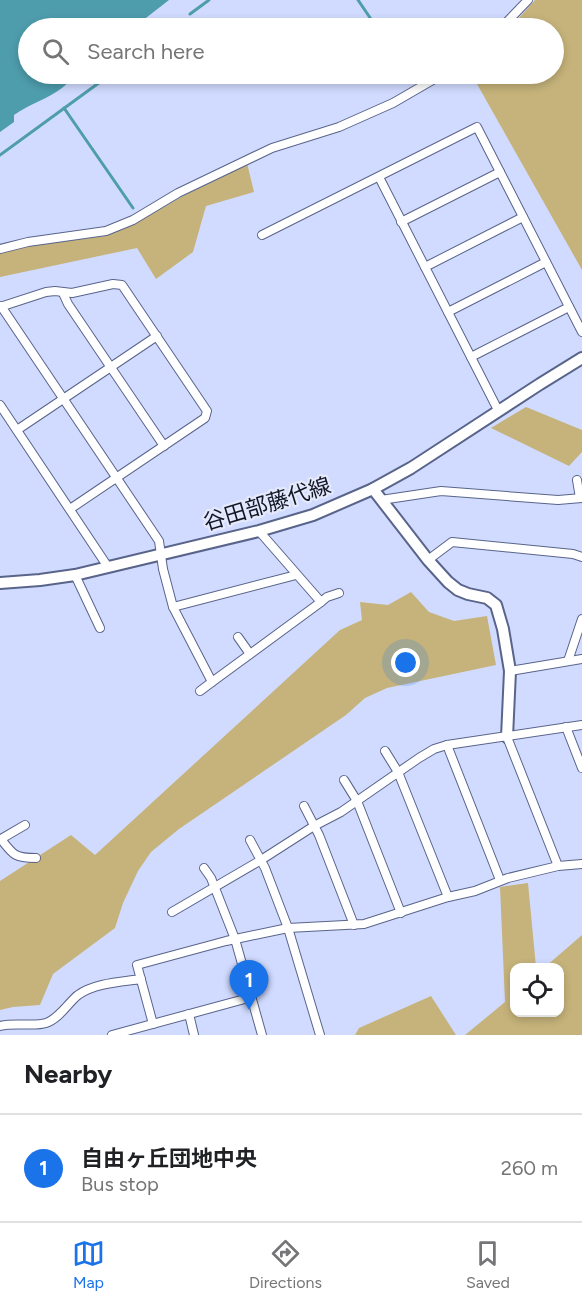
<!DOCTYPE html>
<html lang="en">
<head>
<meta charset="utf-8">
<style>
	body { margin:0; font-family:Figtree,"Noto Sans JP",sans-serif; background:#f2f2f2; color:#202124 }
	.controls { position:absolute; right:18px; bottom:18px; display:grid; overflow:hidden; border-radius:12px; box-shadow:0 3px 9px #0003 }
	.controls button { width:54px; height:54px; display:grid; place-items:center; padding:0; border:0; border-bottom:2px solid #e0e0e0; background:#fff; color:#202124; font:30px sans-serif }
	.you { position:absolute; left:406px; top:663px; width:21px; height:21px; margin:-15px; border:4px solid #fff; border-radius:50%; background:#1a73e8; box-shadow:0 0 0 9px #1a73e833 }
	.badge { display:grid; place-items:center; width:39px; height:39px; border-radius:50%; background:#1a73e8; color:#fff; font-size:20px; font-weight:700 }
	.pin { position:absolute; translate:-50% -50px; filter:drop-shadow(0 2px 3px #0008) }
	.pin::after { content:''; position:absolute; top:32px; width:21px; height:18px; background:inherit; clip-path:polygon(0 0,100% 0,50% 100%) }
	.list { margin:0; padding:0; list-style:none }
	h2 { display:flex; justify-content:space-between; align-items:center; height:78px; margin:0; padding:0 24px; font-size:26px }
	h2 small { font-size:20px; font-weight:400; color:#757577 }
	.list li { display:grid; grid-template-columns:39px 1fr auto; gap:18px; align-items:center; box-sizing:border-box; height:108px; padding:0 24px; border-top:2px solid #e0e0e0 }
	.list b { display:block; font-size:22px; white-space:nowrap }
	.list p { margin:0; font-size:20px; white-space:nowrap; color:#757577 }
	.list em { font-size:20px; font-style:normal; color:#757577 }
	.icon { flex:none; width:33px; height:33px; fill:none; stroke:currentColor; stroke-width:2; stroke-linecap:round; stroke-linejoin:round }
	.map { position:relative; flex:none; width:582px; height:1035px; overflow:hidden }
	.search { position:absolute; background:#fff; box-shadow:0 3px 9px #0003; left:18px; right:18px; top:18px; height:66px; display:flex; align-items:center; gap:15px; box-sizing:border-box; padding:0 21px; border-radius:33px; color:#757577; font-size:22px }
	.sheet { height:186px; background:#fff }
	nav { display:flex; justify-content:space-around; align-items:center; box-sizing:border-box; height:84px; border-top:2px solid #e0e0e0; background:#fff; font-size:16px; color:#757577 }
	nav a { display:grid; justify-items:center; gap:3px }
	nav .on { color:#1a73e8 }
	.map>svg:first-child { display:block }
</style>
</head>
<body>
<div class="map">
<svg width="582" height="1035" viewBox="0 0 582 1035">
	<rect width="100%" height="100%" fill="#d1dbff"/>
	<g fill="#c6b37b">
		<polygon points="535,0 582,0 582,270 477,84 469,74 554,74 554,28 510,28"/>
		<polygon points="247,163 254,192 206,206 193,252 156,279 137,248 0,277 0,253 20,247 105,236 136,223 181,197"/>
		<polygon points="526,407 582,430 582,452 569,466 491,428"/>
		<polygon points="411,592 429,612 454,621 487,616 496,665 387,688 365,698 346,715 179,829 151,852 138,871 123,903 115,928 53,974 40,1005 13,1007 0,1010 0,881 71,835 95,855 340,630 362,620 360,602 388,605"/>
		<polygon points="528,883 536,967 514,968 514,1012 560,1012 560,968 545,967 582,935 582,1035 465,1035 505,1002 500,887"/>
		<polygon points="431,996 456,1035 355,1035 359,1028"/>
	</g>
	<path fill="#4e9dad" d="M0,0H169L133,28H28V74H77C72,78 67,84 62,88C48,99 29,104 14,115V122L0,132Z"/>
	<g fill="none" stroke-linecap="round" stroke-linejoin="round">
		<g stroke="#4e9dad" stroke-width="3">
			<polyline points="358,0 377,28"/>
			<polyline points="190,14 209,0"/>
			<polyline points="171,28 180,22"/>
			<polyline points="407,74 413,82"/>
			<polyline points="64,108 133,208"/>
			<polyline points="0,155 111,74"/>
		</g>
		<defs>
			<g id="street">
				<polyline points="501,28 528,0"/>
				<polyline points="379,177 498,410"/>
				<polyline points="401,222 500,172"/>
				<polyline points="262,235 477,127 582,332"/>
				<polyline points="0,249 28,242 106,231 133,220 178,193 272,148 339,127 393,103 443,74"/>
				<polyline points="425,267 523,217"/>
				<polyline points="63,293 68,304 164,446"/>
				<polyline points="1,306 159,541 163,569 173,607 212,682 321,602 259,531"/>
				<polyline points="0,307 46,292 55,291 72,293 113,284 122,285 207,411 205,418 70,509"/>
				<polyline points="448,312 546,262"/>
				<polyline points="471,357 569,307"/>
				<polyline points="0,405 108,567"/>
				<polyline points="17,430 157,336"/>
				<polyline points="577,480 580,498"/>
				<polyline points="381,500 441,491 558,500 582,498"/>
				<polyline points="428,560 452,542 573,554 582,557"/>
				<polyline points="75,575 100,628"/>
				<polyline points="321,602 327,597 339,593"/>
				<polyline points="173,607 296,575"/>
				<polyline points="238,637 250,654"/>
				<polyline points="568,661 582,619"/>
				<polyline points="510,671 582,659"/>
				<polyline points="200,691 212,682"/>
				<polyline points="566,727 582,768"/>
				<polyline points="507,737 558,866"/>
				<polyline points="447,745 500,880"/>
				<polyline points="385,751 398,772 448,897"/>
				<polyline points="344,780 357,801 401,913"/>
				<polyline points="304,806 319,835 354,925"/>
				<path d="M25,825L1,839C13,855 15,858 36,858"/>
				<polyline points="250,840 265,868 288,928 320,1035"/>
				<polyline points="204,868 211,878 235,939 262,1035"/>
				<polyline points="172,912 261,860 314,826 341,812 419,758 434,749 447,745 582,725"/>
				<polyline points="189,1014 194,1035"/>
				<polyline points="153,1024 137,965 226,941 288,928 364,924 448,897 475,891 508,878 558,866 582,864"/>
				<path d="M0,1026C15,1022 34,1027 46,1023C59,1019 68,1003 78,995C95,983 121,982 141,979"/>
				<polyline points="112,1035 252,997"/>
			</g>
			<g id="secondary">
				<polyline points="373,489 428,560 448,582 458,590 468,594 487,598 496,605 503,629 510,671 507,737"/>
				<polyline points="0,583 40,580 75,575 259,531 313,515 373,489 411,468 540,384 582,358"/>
			</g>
		</defs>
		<use href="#street" stroke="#59648b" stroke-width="10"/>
		<use href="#secondary" stroke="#59648b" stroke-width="14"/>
		<use href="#street" stroke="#fff" stroke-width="8"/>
		<use href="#secondary" stroke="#fff" stroke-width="10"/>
	</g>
	<g text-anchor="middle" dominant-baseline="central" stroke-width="4.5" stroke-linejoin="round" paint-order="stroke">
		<g font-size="22" fill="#121625" stroke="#e4e9fb">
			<text transform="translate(267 504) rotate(-17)">谷田部藤代線</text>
		</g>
	</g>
</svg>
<div class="controls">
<button><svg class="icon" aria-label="locate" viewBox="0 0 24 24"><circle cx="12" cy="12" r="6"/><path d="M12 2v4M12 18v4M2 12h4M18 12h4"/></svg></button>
</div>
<div class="you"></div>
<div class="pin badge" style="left:249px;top:1010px">1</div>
<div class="search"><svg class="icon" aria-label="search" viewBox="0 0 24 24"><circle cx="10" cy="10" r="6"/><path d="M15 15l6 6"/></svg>Search here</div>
</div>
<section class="sheet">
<h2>Nearby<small></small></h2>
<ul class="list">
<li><span class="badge">1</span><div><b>自由ヶ丘団地中央</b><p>Bus stop</p></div><em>260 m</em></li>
</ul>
</section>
<nav>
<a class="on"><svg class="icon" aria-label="map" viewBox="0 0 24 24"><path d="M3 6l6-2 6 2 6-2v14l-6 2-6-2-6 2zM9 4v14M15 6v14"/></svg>Map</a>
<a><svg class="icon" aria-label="directions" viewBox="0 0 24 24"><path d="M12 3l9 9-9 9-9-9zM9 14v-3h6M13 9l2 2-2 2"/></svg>Directions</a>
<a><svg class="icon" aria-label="saved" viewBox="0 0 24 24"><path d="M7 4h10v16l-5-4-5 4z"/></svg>Saved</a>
</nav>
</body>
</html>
